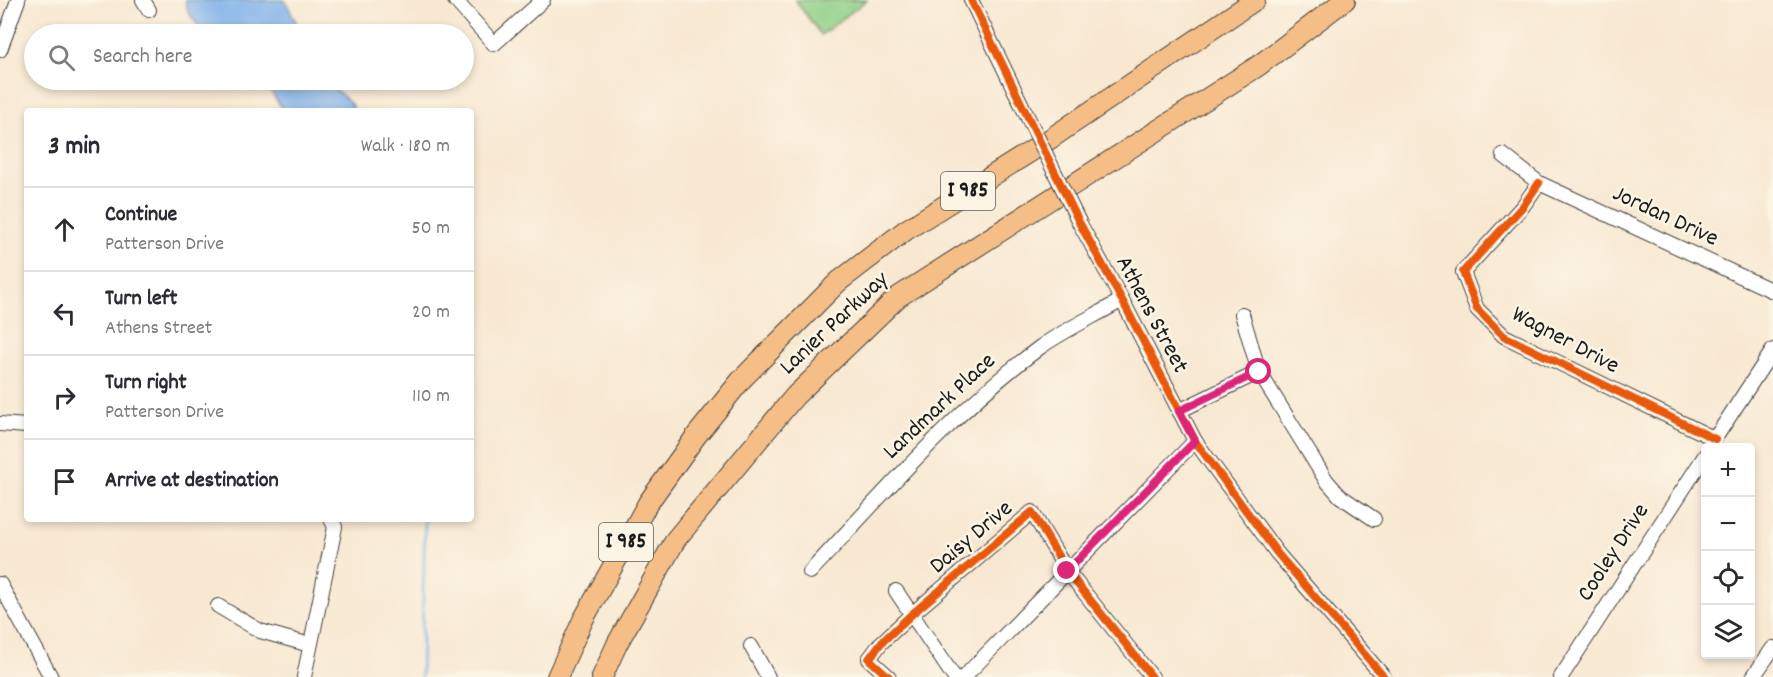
<!DOCTYPE html>
<html lang="en">
<head>
<meta charset="utf-8">
<style>
	body { margin:0; font-family:Dekko,sans-serif; background:#f2f2f3; color:#2b2b33 }
	.controls { position:absolute; right:18px; bottom:18px; display:grid; overflow:hidden; border-radius:6px; box-shadow:0 3px 9px #0003 }
	.controls button { width:54px; height:54px; display:grid; place-items:center; padding:0; border:0; border-bottom:2px solid #e1e1e2; background:#fff; color:#2b2b33; font:30px sans-serif }
	.stop { position:absolute; width:18px; height:18px; margin:-14px; border:4px solid #db2777; border-radius:50%; background:#fff }
	.stop.end { background:#db2777; border-color:#fff; box-shadow:0 2px 6px #0008 }
	.list { margin:0; padding:0; list-style:none }
	h2 { display:flex; justify-content:space-between; align-items:center; height:78px; margin:0; padding:0 24px; font-size:26px }
	h2 small { font-size:20px; font-weight:400; color:#7c7c81 }
	.list li { display:grid; grid-template-columns:39px 1fr auto; gap:18px; align-items:center; box-sizing:border-box; height:84px; padding:0 24px; border-top:2px solid #e1e1e2 }
	.list b { display:block; font-size:22px; white-space:nowrap }
	.list p { margin:0; font-size:20px; white-space:nowrap; color:#7c7c81 }
	.list em { font-size:20px; font-style:normal; color:#7c7c81 }
	.icon { flex:none; width:33px; height:33px; fill:none; stroke:currentColor; stroke-width:2; stroke-linecap:round; stroke-linejoin:round }
	.map { position:relative; flex:none; width:1773px; height:677px; overflow:hidden }
	.search { position:absolute; background:#fff; box-shadow:0 3px 9px #0003; left:24px; top:24px; width:450px; height:66px; display:flex; align-items:center; gap:15px; box-sizing:border-box; padding:0 21px; border-radius:33px; color:#7c7c81; font-size:22px }
	.panel { position:absolute; background:#fff; box-shadow:0 3px 9px #0003; left:24px; top:108px; width:450px; height:414px; border-radius:6px }
	.map>svg:first-child { display:block }
</style>
</head>
<body>
<div class="map">
<svg width="1773" height="677" viewBox="0 0 1773 677">
	<rect width="100%" height="100%" fill="#fcf5e5"/>
	<filter id="ink" filterUnits="userSpaceOnUse"><feTurbulence type="fractalNoise" baseFrequency=".0167" numOctaves="2"/><feDisplacementMap in="SourceGraphic" scale="12" xChannelSelector="R" yChannelSelector="G"/><feConvolveMatrix kernelMatrix="1 2 1 2 8 2 1 2 1" color-interpolation-filters="sRGB"/></filter>
	<filter id="wash" filterUnits="userSpaceOnUse"><feTurbulence type="fractalNoise" baseFrequency=".008" numOctaves="4" result="noise"/><feDisplacementMap in="SourceGraphic" scale="24" xChannelSelector="R" yChannelSelector="G"/><feGaussianBlur stdDeviation="1.35" result="paint"/><feColorMatrix in="noise" values="0 0 0 0 0 0 0 0 0 0 0 0 0 0 0 0 0 1.4 0 .05"/><feComposite in="paint" operator="in"/></filter>
	<g filter="url(#wash)">
		<rect width="100%" height="100%" fill="#f8e8d1"/>
		<polygon fill="#8fcf87" stroke="#567652" stroke-width="1.5" points="795,0 867,0 821,35"/>
		<g fill="#7fb0eb" stroke="#4e6684" stroke-width="1.5">
			<polygon points="185,0 285,0 302,34 204,34 188,12"/>
			<path d="M256,80H325C334,91 349,97 355,111H284L271,92Z"/>
		</g>
		<g fill="none" stroke-linecap="round" stroke-linejoin="round">
			<polyline stroke="#7fb0eb" stroke-width="3" points="421,677 425,519"/>
		</g>
	</g>
	<g filter="url(#ink)">
		<g fill="none" stroke-linecap="round" stroke-linejoin="round">
			<defs>
				<g id="minor">
					<polyline points="143,0 149,10"/>
					<polyline points="455,0 494,44 543,0"/>
					<polyline points="971,0 1030,122"/>
					<polyline points="0,50 18,0"/>
					<polyline points="1503,155 1539,183 1773,291"/>
					<polyline points="1539,183 1523,206 1463,272 1477,309 1504,336 1715,439"/>
					<polyline points="1080,224 1122,300 1195,441 1277,553 1384,677"/>
					<polyline points="1242,314 1259,372 1326,480 1340,496 1374,519"/>
					<polyline points="1179,411 1259,372"/>
					<polyline points="0,424 27,426"/>
					<polyline points="1710,446 1773,350"/>
					<path d="M810,572C883,494 953,412 1039,348C1064,330 1095,316 1122,300"/>
					<polyline points="0,584 51,677"/>
					<polyline points="896,591 954,677"/>
					<polyline points="218,606 260,631 310,645"/>
					<polyline points="751,646 768,677"/>
					<polyline points="304,677 335,527 331,519"/>
					<polyline points="889,677 869,659 881,643 912,614 1032,512 1067,571 1152,677"/>
					<polyline points="964,677 1195,441"/>
					<polyline points="1561,677 1706,454"/>
					<polyline points="1753,677 1773,648"/>
				</g>
				<g id="highway">
					<polyline points="557,677 583,620 648,503 696,436 742,379 838,282 906,230 1041,145 1255,0"/>
					<polyline points="602,677 617,644 676,539 795,396 898,297 1258,66 1345,0"/>
				</g>
			</defs>
			<use href="#minor" stroke="#3d3b37" stroke-width="16"/>
			<use href="#highway" stroke="#3d3b37" stroke-width="22"/>
			<use href="#minor" stroke="#fff" stroke-width="14"/>
			<use href="#highway" stroke="#f6be87" stroke-width="20"/>
			<defs>
				<polyline id="minor-bridge" points="1030,122 1080,224"/>
			</defs>
			<use href="#minor-bridge" stroke="#3d3b37" stroke-width="16" stroke-linecap="butt"/>
			<use href="#minor-bridge" stroke="#fff" stroke-width="14"/>
			<defs>
				<g id="cycleway">
					<polyline points="971,0 1080,224 1122,300 1195,441 1277,553 1384,677"/>
					<polyline points="1539,183 1523,206 1463,272 1477,309 1504,336 1715,439"/>
					<polyline points="889,677 869,659 881,643 912,614 1032,512 1067,571 1152,677"/>
				</g>
			</defs>
			<use href="#cycleway" stroke="#fcf5e5" stroke-width="11"/>
			<use href="#cycleway" stroke="#e8590c" stroke-width="8"/>
		</g>
	</g>
	<g fill="none" stroke-linecap="round" stroke-linejoin="round" filter="url(#ink)">
		<polyline stroke="#db2777" stroke-width="8" points="1067,571 1195,441 1179,411 1259,372"/>
	</g>
	<g text-anchor="middle" dominant-baseline="central" stroke-width="5" stroke-linejoin="round" paint-order="stroke">
		<g fill="#fcf5e5" stroke="#5f5d58" stroke-width="1.5">
			<rect x="941" y="172" width="54" height="38" rx="4.5"/>
			<rect x="599" y="523" width="54" height="38" rx="4.5"/>
		</g>
		<g font-size="22" font-weight="bold" fill="#1c1c1c">
			<text x="968" y="191">I 985</text>
			<text x="626" y="542">I 985</text>
		</g>
		<g font-size="24" fill="#1c1c1c" stroke="#fcf5e5">
			<text transform="translate(1665 217) rotate(25)">Jordan Drive</text>
			<text transform="translate(1151 315) rotate(62)">Athens Street</text>
			<text transform="translate(835 324) rotate(-43)">Lanier Parkway</text>
			<text transform="translate(1565 341) rotate(28)">Wagner Drive</text>
			<text transform="translate(940 407) rotate(-43)">Landmark Place</text>
			<text transform="translate(972 538) rotate(-40)">Daisy Drive</text>
			<text transform="translate(1614 553) rotate(-57)">Cooley Drive</text>
		</g>
	</g>
</svg>
<div class="controls">
<button>+</button>
<button>−</button>
<button><svg class="icon" aria-label="locate" viewBox="0 0 24 24"><circle cx="12" cy="12" r="6"/><path d="M12 2v4M12 18v4M2 12h4M18 12h4"/></svg></button>
<button><svg class="icon" aria-label="layers" viewBox="0 0 24 24"><path d="M12 4l9 5-9 5-9-5zM3 14l9 5 9-5"/></svg></button>
</div>
<div class="stop" style="left:1259px;top:372px"></div>
<div class="stop end" style="left:1067px;top:571px"></div>
<div class="search"><svg class="icon" aria-label="search" viewBox="0 0 24 24"><circle cx="10" cy="10" r="6"/><path d="M15 15l6 6"/></svg>Search here</div>
<section class="panel">
<h2>3 min<small>Walk · 180 m</small></h2>
<ul class="list">
<li><svg class="icon" aria-label="ahead" viewBox="0 0 24 24"><path d="M12 20V5M6 11l6-6 6 6"/></svg><div><b>Continue</b><p>Patterson Drive</p></div><em>50 m</em></li>
<li><svg class="icon" aria-label="left" viewBox="0 0 24 24"><path d="M17 20v-9H6M10 6l-5 5 5 5"/></svg><div><b>Turn left</b><p>Athens Street</p></div><em>20 m</em></li>
<li><svg class="icon" aria-label="right" viewBox="0 0 24 24"><path d="M7 20v-9h11M14 6l5 5-5 5"/></svg><div><b>Turn right</b><p>Patterson Drive</p></div><em>110 m</em></li>
<li><svg class="icon" aria-label="arrive" viewBox="0 0 24 24"><path d="M6 21V4h12l-3 4 3 4H6"/></svg><div><b>Arrive at destination</b></div></li>
</ul>
</section>
</div>
</body>
</html>
